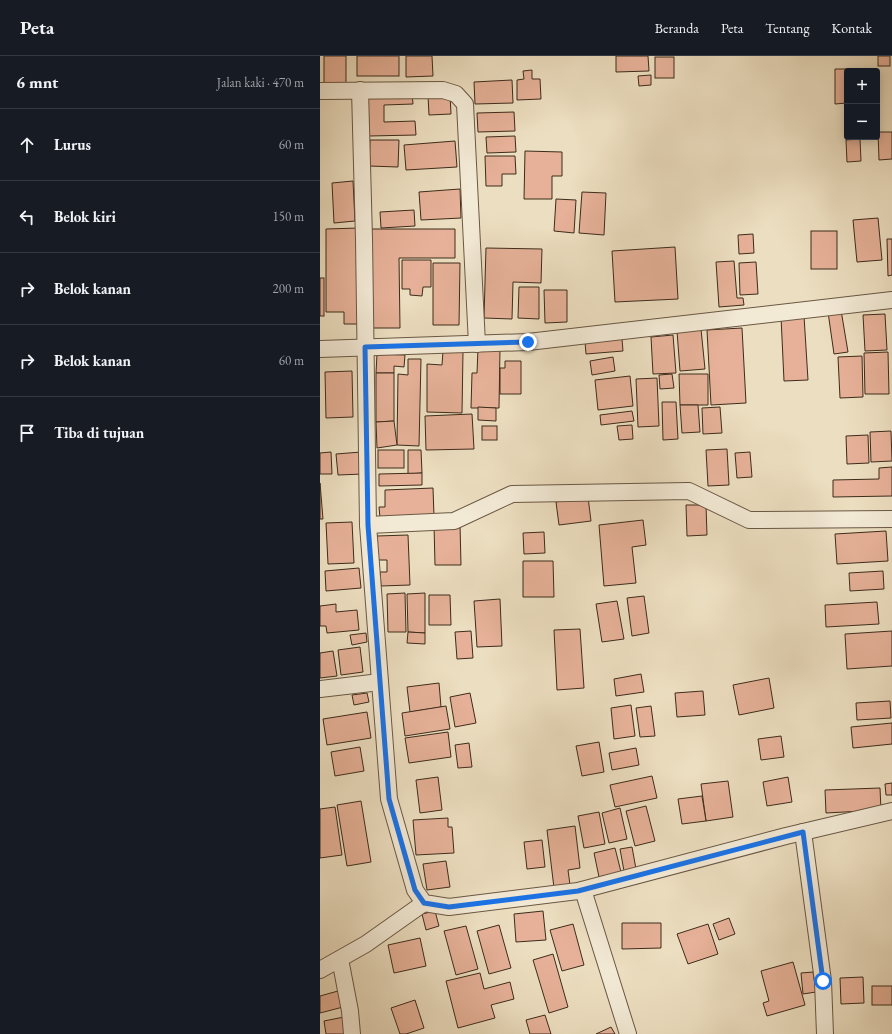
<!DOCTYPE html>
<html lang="id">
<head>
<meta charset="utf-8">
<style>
	body { margin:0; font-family:"EB Garamond",serif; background:#242831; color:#f1f3f6 }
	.controls { position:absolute; right:12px; top:12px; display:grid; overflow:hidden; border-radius:4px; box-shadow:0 2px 10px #0003 }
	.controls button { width:36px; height:36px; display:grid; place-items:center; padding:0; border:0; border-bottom:1px solid #363941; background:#171b24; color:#f1f3f6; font:20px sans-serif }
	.stop { position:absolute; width:12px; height:12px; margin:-9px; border:3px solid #1a73e8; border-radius:50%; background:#fff }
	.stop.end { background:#1a73e8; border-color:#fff; box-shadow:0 1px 4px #0008 }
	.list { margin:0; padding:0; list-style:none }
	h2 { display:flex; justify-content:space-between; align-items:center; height:52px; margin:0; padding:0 16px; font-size:17px }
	h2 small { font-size:13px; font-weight:400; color:#9ea1a6 }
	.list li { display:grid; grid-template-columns:26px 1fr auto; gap:12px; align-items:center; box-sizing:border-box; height:72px; padding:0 16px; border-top:1px solid #363941 }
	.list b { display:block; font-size:15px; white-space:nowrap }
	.list em { font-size:13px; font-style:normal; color:#9ea1a6 }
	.icon { flex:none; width:22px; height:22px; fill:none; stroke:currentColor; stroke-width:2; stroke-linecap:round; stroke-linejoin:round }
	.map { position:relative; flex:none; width:572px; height:978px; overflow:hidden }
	header { display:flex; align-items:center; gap:24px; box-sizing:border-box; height:56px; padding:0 20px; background:#171b24; border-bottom:1px solid #363941 }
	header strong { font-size:19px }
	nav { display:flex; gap:22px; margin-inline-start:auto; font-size:14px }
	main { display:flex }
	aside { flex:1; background:#171b24 }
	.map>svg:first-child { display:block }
</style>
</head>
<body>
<header>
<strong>Peta</strong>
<nav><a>Beranda</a><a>Peta</a><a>Tentang</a><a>Kontak</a></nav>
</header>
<main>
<aside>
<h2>6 mnt<small>Jalan kaki · 470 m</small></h2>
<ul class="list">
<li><svg class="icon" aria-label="ahead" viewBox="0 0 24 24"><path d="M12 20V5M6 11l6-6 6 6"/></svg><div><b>Lurus</b></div><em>60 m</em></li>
<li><svg class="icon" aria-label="left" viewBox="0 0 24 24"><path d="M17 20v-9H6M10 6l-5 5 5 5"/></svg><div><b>Belok kiri</b></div><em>150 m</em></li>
<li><svg class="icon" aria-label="right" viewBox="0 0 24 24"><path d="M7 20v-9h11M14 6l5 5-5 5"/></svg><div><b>Belok kanan</b></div><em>200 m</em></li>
<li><svg class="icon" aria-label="right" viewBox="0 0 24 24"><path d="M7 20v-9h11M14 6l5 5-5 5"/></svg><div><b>Belok kanan</b></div><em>60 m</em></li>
<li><svg class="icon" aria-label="arrive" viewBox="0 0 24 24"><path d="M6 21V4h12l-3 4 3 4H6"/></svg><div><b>Tiba di tujuan</b></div></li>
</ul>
</aside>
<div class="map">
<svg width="572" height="978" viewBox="0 0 572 978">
	<rect width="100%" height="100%" fill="#ecdec0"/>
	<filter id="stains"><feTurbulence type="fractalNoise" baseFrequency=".005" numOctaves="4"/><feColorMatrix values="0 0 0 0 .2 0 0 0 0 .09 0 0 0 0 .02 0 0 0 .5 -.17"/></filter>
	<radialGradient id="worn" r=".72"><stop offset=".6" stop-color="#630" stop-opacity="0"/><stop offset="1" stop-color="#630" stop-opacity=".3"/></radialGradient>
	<g fill="#e6b198" stroke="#3d2c1b">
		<rect x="4" y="0" width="22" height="27"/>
		<rect x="37" y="0" width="42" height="20"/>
		<polygon points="86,0 112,0 113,20 86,21"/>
		<polygon points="296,0 328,0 329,15 296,16"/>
		<rect x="558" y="0" width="12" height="10"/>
		<rect x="335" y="1" width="19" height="21"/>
		<polygon points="515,13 536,13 536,15 527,15 527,47 515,48"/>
		<polygon points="212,14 212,23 220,23 221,43 197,44 197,24 204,23 203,15"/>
		<polygon points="331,19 331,29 319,30 318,20"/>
		<polygon points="192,24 193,47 155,48 154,26"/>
		<polygon points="92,37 93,48 64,49 64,66 95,65 96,79 49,80 48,38"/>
		<polygon points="130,39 131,58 109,59 108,40"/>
		<polygon points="194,56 195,75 158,76 157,57"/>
		<polygon points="558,76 572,76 572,103 559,104"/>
		<polygon points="195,80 196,96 167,97 166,81"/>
		<polygon points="540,83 541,105 527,106 526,84"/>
		<polygon points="50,84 79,84 78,111 49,110"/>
		<polygon points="135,85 137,111 86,114 84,89"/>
		<polygon points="205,95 242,96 242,120 232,120 232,143 204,143"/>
		<polygon points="165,100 195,100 196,118 182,118 182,130 166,130"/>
		<polygon points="33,125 35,165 14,167 12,127"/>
		<polygon points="140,133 141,162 101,164 99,136"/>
		<polygon points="262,136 286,137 284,179 259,177"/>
		<polygon points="236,143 256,144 254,177 234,175"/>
		<polygon points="94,154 95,170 61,172 60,156"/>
		<polygon points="558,162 562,204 537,206 533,164"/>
		<polygon points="38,172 39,268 24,268 24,256 6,256 6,173"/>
		<polygon points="51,173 135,173 135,202 79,202 80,272 51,272"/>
		<rect x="491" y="175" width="26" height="38"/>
		<polygon points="433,178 434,197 419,198 418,179"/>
		<polygon points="567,183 572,183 572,219 568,220"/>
		<polygon points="355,191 358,243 295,246 292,195"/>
		<polygon points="166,192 222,193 221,227 193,226 192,263 164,262"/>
		<polygon points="82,204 111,204 111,231 103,231 102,240 90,239 90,233 82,233"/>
		<polygon points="414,205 417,242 423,242 424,249 399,251 396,206"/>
		<polygon points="436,206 438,238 420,239 419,207"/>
		<polygon points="113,207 140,207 139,269 113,269"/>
		<rect x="0" y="222" width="4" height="38"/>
		<polygon points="199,231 219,231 219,263 198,262"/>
		<polygon points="224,234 247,234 247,266 225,267"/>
		<polygon points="521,254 528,296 514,298 508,256"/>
		<polygon points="565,258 567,294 545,295 543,259"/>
		<polygon points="484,260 488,324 464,325 461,261"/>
		<polygon points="422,272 426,347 391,349 387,274"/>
		<polygon points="381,273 385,313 360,315 357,275"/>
		<polygon points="353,279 356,317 333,318 331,281"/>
		<polygon points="302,283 303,295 266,298 265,286"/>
		<polygon points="158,292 180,293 179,352 151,352 152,317 157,317"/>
		<polygon points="123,295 143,295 142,357 107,356 107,308 122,309"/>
		<polygon points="568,296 569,338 545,338 544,297"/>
		<polygon points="57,298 85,299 84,311 74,310 74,317 56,317"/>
		<polygon points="542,300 543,341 520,342 518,301"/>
		<polygon points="293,301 295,315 272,319 270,305"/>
		<polygon points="88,303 101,303 99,390 77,389 78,318 88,319"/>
		<polygon points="185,305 201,305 201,338 180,338 180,312 185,312"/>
		<polygon points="32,315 33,361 6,362 5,316"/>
		<polygon points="56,317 74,317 74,365 56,366"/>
		<polygon points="352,318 354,332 340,333 339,319"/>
		<polygon points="359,318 388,318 388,349 360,349"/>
		<polygon points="310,320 313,350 278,354 275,324"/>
		<polygon points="337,322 339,370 318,371 316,323"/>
		<polygon points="342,346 356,346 358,383 343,384"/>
		<polygon points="360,349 378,349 380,376 362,377"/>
		<polygon points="158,351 176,352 176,365 158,364"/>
		<polygon points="400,351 402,377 383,378 382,352"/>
		<polygon points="312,355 314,365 281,369 280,359"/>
		<polygon points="152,358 154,393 106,394 105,360"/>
		<polygon points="74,365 77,389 57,392 56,366"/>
		<polygon points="312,369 313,383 299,384 297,370"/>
		<rect x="162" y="370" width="15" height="14"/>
		<polygon points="571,375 572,405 551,406 550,376"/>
		<polygon points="548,379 549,407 527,408 526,380"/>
		<polygon points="407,393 409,429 388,430 386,394"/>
		<rect x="58" y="394" width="26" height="18"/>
		<polygon points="88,394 101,394 102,417 88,418"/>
		<polygon points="11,396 12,418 0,418 0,397"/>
		<polygon points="41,396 43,418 18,419 16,398"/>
		<polygon points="430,396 432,421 417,422 415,397"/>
		<polygon points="572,411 572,440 513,441 513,424 559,423 559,412"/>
		<polygon points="102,417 102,429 59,430 59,418"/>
		<polygon points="0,427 3,463 0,463"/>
		<polygon points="113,432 114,460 60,462 59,451 65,451 65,434"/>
		<polygon points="268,441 271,465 239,469 236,446"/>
		<polygon points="366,449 386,449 387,479 367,480"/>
		<polygon points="323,464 326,489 312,491 316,527 284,530 279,469"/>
		<polygon points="32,466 34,507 8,508 6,467"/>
		<polygon points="114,469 140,469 141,509 115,509"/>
		<polygon points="566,475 568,505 517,508 515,478"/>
		<polygon points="224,476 225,497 204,498 203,477"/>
		<polygon points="88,479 90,529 61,530 60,516 67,516 67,504 58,504 57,480"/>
		<polygon points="203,505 233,505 234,541 203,541"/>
		<polygon points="39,512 41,532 6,535 5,515"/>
		<polygon points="563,515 564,533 530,535 529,517"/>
		<polygon points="85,537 86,576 68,576 67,538"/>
		<polygon points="105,537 105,577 88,576 87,538"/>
		<polygon points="109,539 130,539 131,569 109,569"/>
		<polygon points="324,540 329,577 312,580 307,542"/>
		<polygon points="180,543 182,590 157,591 154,545"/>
		<polygon points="297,545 304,583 282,586 276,548"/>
		<polygon points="557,546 559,568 506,571 505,549"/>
		<polygon points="16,548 16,556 37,554 39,574 7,577 6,570 0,570 0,550"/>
		<polygon points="260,573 264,632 237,634 234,574"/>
		<polygon points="151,575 153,602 137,603 135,576"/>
		<polygon points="572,575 572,610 527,613 525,578"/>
		<polygon points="88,576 105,577 105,588 87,587"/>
		<polygon points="46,577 47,586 32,589 30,579"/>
		<polygon points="40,591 43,616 21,619 18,594"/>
		<polygon points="13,595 17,620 0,622 0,597"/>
		<polygon points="321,618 324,636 296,640 294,623"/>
		<polygon points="449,622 454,652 419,659 413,629"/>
		<polygon points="119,627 121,651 90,656 87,631"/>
		<polygon points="383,635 385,659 357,661 355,637"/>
		<polygon points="47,637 49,646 34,649 32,639"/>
		<polygon points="150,637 156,667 135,671 130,641"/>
		<polygon points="570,645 571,662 537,664 536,647"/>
		<polygon points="311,649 315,680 294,683 291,652"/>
		<polygon points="126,650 130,673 85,680 82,657"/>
		<polygon points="331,650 335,680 320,681 316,652"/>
		<polygon points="47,656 51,682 7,689 3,663"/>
		<polygon points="572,667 572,688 533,692 531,671"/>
		<polygon points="128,676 131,701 89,707 85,682"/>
		<polygon points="461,680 464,701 441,704 438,683"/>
		<polygon points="279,686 284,716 262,720 256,690"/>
		<polygon points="149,687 152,711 138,712 135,689"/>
		<polygon points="40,691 44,715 15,720 11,696"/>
		<polygon points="316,692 319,709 292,714 289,697"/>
		<polygon points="332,720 337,742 295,751 290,729"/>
		<polygon points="118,721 122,754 100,757 96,724"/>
		<polygon points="468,721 472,746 447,750 443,726"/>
		<polygon points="408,725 413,761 386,765 381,728"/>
		<polygon points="572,727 572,739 566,739 565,728"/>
		<polygon points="560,732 561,754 506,757 505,734"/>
		<polygon points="382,740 386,765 362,768 358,743"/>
		<polygon points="41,745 51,806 27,810 17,749"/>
		<polygon points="326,750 335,785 315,790 306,755"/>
		<polygon points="15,751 22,799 0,802 0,753"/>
		<polygon points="300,752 307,783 289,787 282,757"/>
		<polygon points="279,756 285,788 264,792 258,760"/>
		<polygon points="128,762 128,771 132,771 134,797 96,799 93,764"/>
		<polygon points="255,770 260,812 248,814 250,829 234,832 227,774"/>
		<polygon points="222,784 225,811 207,813 204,786"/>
		<polygon points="312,791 316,813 304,815 300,793"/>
		<polygon points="295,792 301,816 279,821 274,797"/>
		<polygon points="126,805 130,831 107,834 103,808"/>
		<polygon points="115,855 119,870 106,874 102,858"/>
		<polygon points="223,855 226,884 196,886 194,858"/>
		<polygon points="409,862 415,878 399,884 393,868"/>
		<polygon points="302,867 341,867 341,892 302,893"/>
		<polygon points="253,868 264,909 242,915 230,874"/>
		<polygon points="388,868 398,898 368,908 357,878"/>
		<polygon points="179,869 191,912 169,918 157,875"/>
		<polygon points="146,870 158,913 136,919 124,875"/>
		<polygon points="100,882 106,910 74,917 68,889"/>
		<polygon points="233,898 248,951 229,957 213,904"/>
		<polygon points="473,906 485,949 447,960 443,947 449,945 441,915"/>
		<polygon points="493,916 496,936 483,938 481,917"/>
		<polygon points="160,917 164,933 190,926 194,943 171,949 175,962 138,972 126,925"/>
		<polygon points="543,921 544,947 521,948 520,922"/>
		<rect x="552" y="930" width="20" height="19"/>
		<polygon points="18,935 23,951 0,957 0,940"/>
		<polygon points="95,944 104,972 86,978 80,978 71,952"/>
		<polygon points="225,959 231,978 210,978 206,964"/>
		<polygon points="24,961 28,978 6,978 4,965"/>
		<polygon points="291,971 295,978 276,978"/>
	</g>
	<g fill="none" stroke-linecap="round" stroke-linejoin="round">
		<defs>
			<g id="minor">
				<polyline points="40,34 44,183 48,469 69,743 95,834 104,847 129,851 258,835 466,780 572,755"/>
				<polyline points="0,35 123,34 136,38 145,48 157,288"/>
				<polyline points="0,293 208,286 572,244"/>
				<polyline points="48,469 134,465 192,438 369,435 429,464 572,463"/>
				<polyline points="0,633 60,626"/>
				<polyline points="483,776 503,925 505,978"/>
				<polyline points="263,834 308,978"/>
				<polyline points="20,903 30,955 32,978"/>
				<polyline points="0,914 46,888 104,847"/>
			</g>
		</defs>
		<use href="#minor" stroke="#695844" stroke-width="18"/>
		<use href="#minor" stroke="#f3ead6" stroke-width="16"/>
	</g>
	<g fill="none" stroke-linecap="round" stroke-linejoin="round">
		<polyline stroke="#1a73e8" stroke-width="5" points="208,286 45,291 48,469 69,743 95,834 104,847 129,851 258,835 483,776 503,925"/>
	</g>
	<rect width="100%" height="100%" filter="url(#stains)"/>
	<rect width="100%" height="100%" fill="url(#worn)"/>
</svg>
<div class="controls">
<button>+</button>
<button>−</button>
</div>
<div class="stop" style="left:503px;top:925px"></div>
<div class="stop end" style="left:208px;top:286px"></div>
</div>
</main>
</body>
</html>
